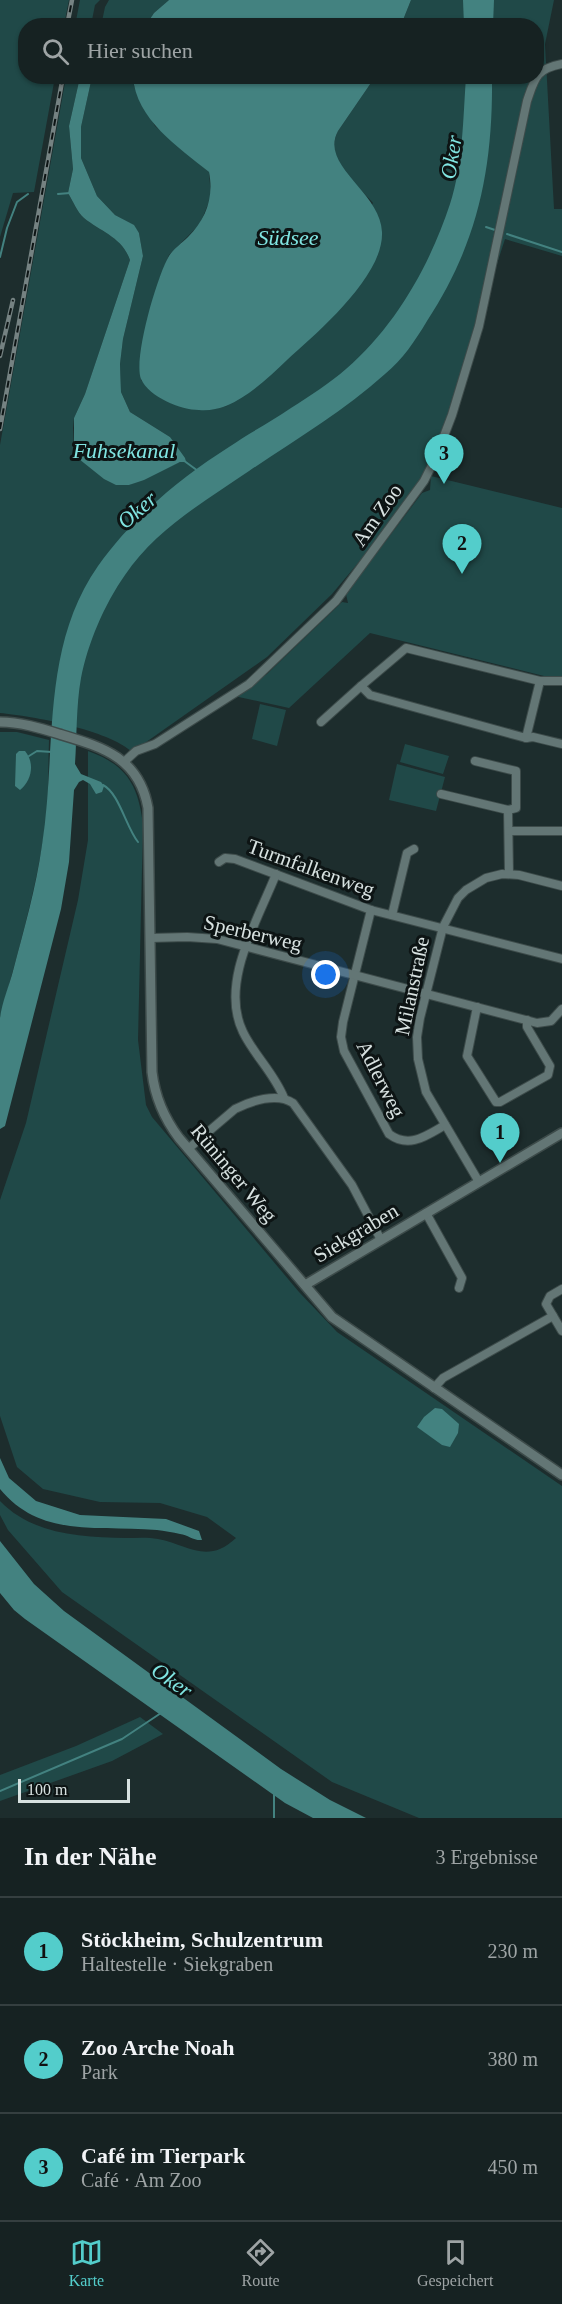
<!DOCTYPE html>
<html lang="de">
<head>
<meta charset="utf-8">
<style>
	body { margin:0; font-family:Georgia,serif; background:#1f2a2a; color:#f1f3f6 }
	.scale { position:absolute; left:18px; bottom:15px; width:112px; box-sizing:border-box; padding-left:6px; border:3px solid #d8e2e1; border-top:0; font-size:16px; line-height:21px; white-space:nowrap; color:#d8e2e1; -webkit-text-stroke:4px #0d1414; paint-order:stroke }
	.you { position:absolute; left:326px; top:975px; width:21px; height:21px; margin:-15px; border:4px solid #fff; border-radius:50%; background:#1a73e8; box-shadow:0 0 0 9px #1a73e833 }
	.badge { display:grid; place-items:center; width:39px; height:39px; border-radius:50%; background:#53cdcb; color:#111; font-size:20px; font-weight:700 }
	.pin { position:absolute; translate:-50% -50px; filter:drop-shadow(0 2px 3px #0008) }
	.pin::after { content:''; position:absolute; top:32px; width:21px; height:18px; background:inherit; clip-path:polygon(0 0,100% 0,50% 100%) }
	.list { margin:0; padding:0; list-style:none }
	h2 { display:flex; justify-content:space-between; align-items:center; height:78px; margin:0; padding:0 24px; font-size:26px }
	h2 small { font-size:20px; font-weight:400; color:#9ea4a5 }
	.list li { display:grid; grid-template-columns:39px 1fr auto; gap:18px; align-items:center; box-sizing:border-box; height:108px; padding:0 24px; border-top:2px solid #353f40 }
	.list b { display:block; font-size:22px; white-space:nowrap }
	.list p { margin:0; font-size:20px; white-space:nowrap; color:#9ea4a5 }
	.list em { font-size:20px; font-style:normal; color:#9ea4a5 }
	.icon { flex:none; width:33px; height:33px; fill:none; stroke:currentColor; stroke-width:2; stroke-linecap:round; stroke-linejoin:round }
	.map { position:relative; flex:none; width:562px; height:1818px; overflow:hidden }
	.search { position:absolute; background:#162222; box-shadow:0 2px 4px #0004; left:18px; right:18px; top:18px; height:66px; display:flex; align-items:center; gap:15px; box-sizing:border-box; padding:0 21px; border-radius:24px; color:#9ea4a5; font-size:22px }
	.sheet { height:402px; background:#162222 }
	nav { display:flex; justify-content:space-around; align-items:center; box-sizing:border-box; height:84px; border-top:2px solid #353f40; background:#162222; font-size:16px; color:#9ea4a5 }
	nav a { display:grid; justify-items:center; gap:3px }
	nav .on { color:#53cdcb }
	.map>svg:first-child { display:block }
</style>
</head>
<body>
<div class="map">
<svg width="562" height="1818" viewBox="0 0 562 1818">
	<rect width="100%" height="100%" fill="#1d2d2d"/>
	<g fill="#204948">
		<polygon points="0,0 69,0 64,25 26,26 26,76 55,77 34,192 13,193 0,237"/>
		<polygon points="80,0 100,0 95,5 91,25 75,26"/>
		<polygon points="109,0 169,0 154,13 146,25 101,26 105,7"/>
		<path d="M411,0H554L545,44L554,209H562V256L505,239L445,425L423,478L379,538L332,594L267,657L132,752C109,730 32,716 0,713V445L66,77H80L69,126L73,169L68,193C73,201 77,212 84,218C101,232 122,237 130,260L85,394L74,418L73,428L74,449L79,459L129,485L180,462L170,437L130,412L121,392L120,364L123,339L143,256L139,233L133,225L115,215L97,196L81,158V127L92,77H133L134,86L155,126L209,172L211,197L200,224L169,255L158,283L141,380C164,405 194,415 227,406L373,203C357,184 323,158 338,131L375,77L536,76V26L401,25Z"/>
		<polygon points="431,476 562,508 562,676 552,678 370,633 289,708 234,696 267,674 342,602 348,603 346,594 422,493 430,490"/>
		<polygon points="260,704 286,710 277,746 252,739"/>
		<path d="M0,732H17L49,740C48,769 49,799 45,827C36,892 17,955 0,1018Z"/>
		<polygon points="405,744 449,756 443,774 400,762"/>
		<path d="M88,751C127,765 138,785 143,824L138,1040L146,1105L152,1117L299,1292L337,1332L562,1486V1818H419L332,1782L62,1592L8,1530L0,1515V1501C33,1535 81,1537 126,1538C136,1538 148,1537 158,1539C189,1545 207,1565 236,1538L207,1517L160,1503L100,1502L43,1489L17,1467L0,1416V1200L26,1123L78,900L88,840Z"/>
		<polygon points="397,764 445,777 436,811 389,800"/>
		<polygon points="140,1717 163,1734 112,1761 0,1801 0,1775 76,1746"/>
	</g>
	<g fill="#438280">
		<polygon points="169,0 411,0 401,25 146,25 154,13"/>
		<polygon points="463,0 494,0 493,25 464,25"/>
		<path d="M80,77H92L81,127V158L97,196L115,215L134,225L139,233L143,256L123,339L120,364L121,392L130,412L170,437L185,458L186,462H180L144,480L129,485H116L104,479L79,459L74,449V418L85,394L130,260C122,237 101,232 84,218C77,212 73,201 68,193L73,169L69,126Z"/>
		<path d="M133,77H375L338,131C319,166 381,192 382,232C384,276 318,332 287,360C269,377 250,396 226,406C218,409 208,411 199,410C181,410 149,397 141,379C133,359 157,276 169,256C173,249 182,243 188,237C206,219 214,198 209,172C178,147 136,119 133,77Z"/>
		<path d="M466,77H492C493,169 478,243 427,321C415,341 403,359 385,374C344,411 295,440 249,471C205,501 155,530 125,575C104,605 88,643 81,678C76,706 77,736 75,764L81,774L101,782L104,786L102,792L96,794L90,784L83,780L79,782L74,790L69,862L61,909L5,1126L0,1129C0,1104 0,1080 0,1055C0,1043 0,1030 0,1018C2,1002 9,986 13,971C24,929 36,888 42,845C57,751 40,649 98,566C132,518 180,478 229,447C249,433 271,422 291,408C310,396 330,383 346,369C395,327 430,265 450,204C463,164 463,118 466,77Z"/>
		<path d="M19,751H25C35,763 32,780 20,790L15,786L16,754Z"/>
		<polygon points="435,1408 442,1409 459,1424 458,1433 450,1447 442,1445 417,1427 424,1417"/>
		<path d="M0,1458L9,1478L36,1501L80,1515L166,1519L199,1531L202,1540C194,1541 188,1535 180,1534C173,1532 164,1531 157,1530C100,1525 41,1539 0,1489Z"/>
		<polygon points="0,1541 34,1584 64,1611 281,1769 330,1800 366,1818 313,1818 285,1803 25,1619 14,1610 0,1593"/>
	</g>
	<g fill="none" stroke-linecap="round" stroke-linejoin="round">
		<g stroke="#438280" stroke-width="2">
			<polyline points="58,194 70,193"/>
			<polyline points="486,227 495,230"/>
			<polyline points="507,234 562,252"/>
			<polyline points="0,257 7,228 17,202 28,194"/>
			<polyline points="183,460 198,471"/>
			<polyline points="29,756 37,751 52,752"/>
			<path d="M103,785C119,793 126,827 138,842"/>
			<polyline points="0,1791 122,1739 161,1713"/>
			<polyline points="274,1818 274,1794"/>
		</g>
		<defs>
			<g id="minor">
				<polyline points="361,686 406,648 540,681 562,681"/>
				<polyline points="321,722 361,686 370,695 526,738 533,737 562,744"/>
				<polyline points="526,738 540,681"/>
				<polyline points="475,761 516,771 516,808 508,810 509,874"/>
				<path d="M124,762L136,751L155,744L249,684L336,601L424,481L436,457L452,415L479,326L527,101C535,78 536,69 562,64"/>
				<polyline points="441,794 508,810"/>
				<polyline points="509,831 562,831"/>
				<polyline points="219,862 225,858 235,859 371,910 562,959"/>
				<path d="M276,874C258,920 219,983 243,1032C254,1055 274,1073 284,1098"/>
				<path d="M371,910L343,1022L341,1037L344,1051L389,1134C409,1149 426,1136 445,1125"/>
				<polyline points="392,915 407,853 414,849"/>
				<polyline points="150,938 187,937 217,939 537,1023 551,1021 562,1009"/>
				<polyline points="477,1007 467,1056 496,1102 500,1102 548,1075 550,1066 527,1027 527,1020"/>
				<path d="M188,1149L235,1109C251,1101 277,1092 293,1103L352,1185L381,1240"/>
				<polyline points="479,1182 426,1092 418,1059 417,1037 420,1018 443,927 458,898 466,890 486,878 502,874 519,875 562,886"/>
				<polyline points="426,1213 462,1278 459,1288"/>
				<polyline points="562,1289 550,1296 546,1304 562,1331"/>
				<polyline points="434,1388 443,1378 553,1316"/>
			</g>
			<g id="tertiary">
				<path d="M0,722C20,722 40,728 59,734C102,747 139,757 148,808L152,1072C155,1098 164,1118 179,1138L332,1317L562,1475"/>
				<polyline points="305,1285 562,1133"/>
			</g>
		</defs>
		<use href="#minor" stroke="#3d4b4a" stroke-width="10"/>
		<use href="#tertiary" stroke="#3d4b4a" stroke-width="12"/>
		<use href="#minor" stroke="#637675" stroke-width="8"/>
		<use href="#tertiary" stroke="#637675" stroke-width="9"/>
		<defs>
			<g id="rail">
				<polyline points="67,26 72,0"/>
				<polyline points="0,356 13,300"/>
				<polyline points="0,429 63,76"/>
			</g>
		</defs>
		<use href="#rail" stroke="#758282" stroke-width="4.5"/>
		<use href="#rail" stroke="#0d1414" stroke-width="2" stroke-dasharray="7" stroke-linecap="butt"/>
	</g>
	<g text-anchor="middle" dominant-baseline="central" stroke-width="6" stroke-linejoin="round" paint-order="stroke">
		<g font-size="21" fill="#d8e2e1" stroke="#0d1414">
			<text transform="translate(377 515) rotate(-55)">Am Zoo</text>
			<text transform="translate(311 868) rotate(20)">Turmfalkenweg</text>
			<text transform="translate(253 933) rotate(13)">Sperberweg</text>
			<text transform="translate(412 986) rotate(-78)">Milanstraße</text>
			<text transform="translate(381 1079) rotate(63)">Adlerweg</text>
			<text transform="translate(234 1173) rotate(50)">Rüninger Weg</text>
			<text transform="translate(356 1233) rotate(-31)">Siekgraben</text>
		</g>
		<g font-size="22" font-style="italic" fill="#80e5e2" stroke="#0d1414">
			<text transform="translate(451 157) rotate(-81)">Oker</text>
			<text x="288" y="237">Südsee</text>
			<text x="124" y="450">Fuhsekanal</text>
			<text transform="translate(137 510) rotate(-41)">Oker</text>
			<text transform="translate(172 1680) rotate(35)">Oker</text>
		</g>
	</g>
</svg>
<div class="scale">100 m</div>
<div class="you"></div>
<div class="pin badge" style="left:500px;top:1163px">1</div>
<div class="pin badge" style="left:462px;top:574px">2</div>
<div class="pin badge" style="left:444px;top:484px">3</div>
<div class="search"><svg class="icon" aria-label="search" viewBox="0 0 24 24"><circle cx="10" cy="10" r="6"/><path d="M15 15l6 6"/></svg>Hier suchen</div>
</div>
<section class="sheet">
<h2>In der Nähe<small>3 Ergebnisse</small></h2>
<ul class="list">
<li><span class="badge">1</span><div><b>Stöckheim, Schulzentrum</b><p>Haltestelle · Siekgraben</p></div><em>230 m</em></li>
<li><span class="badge">2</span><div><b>Zoo Arche Noah</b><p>Park</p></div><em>380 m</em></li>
<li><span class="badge">3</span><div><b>Café im Tierpark</b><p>Café · Am Zoo</p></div><em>450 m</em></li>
</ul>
</section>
<nav>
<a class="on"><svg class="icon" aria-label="map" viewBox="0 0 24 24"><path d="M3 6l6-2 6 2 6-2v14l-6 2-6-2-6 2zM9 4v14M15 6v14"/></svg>Karte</a>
<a><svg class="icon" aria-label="directions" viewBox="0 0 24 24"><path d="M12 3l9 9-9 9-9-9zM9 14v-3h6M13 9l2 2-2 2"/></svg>Route</a>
<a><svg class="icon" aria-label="saved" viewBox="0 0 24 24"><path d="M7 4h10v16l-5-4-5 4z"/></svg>Gespeichert</a>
</nav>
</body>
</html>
